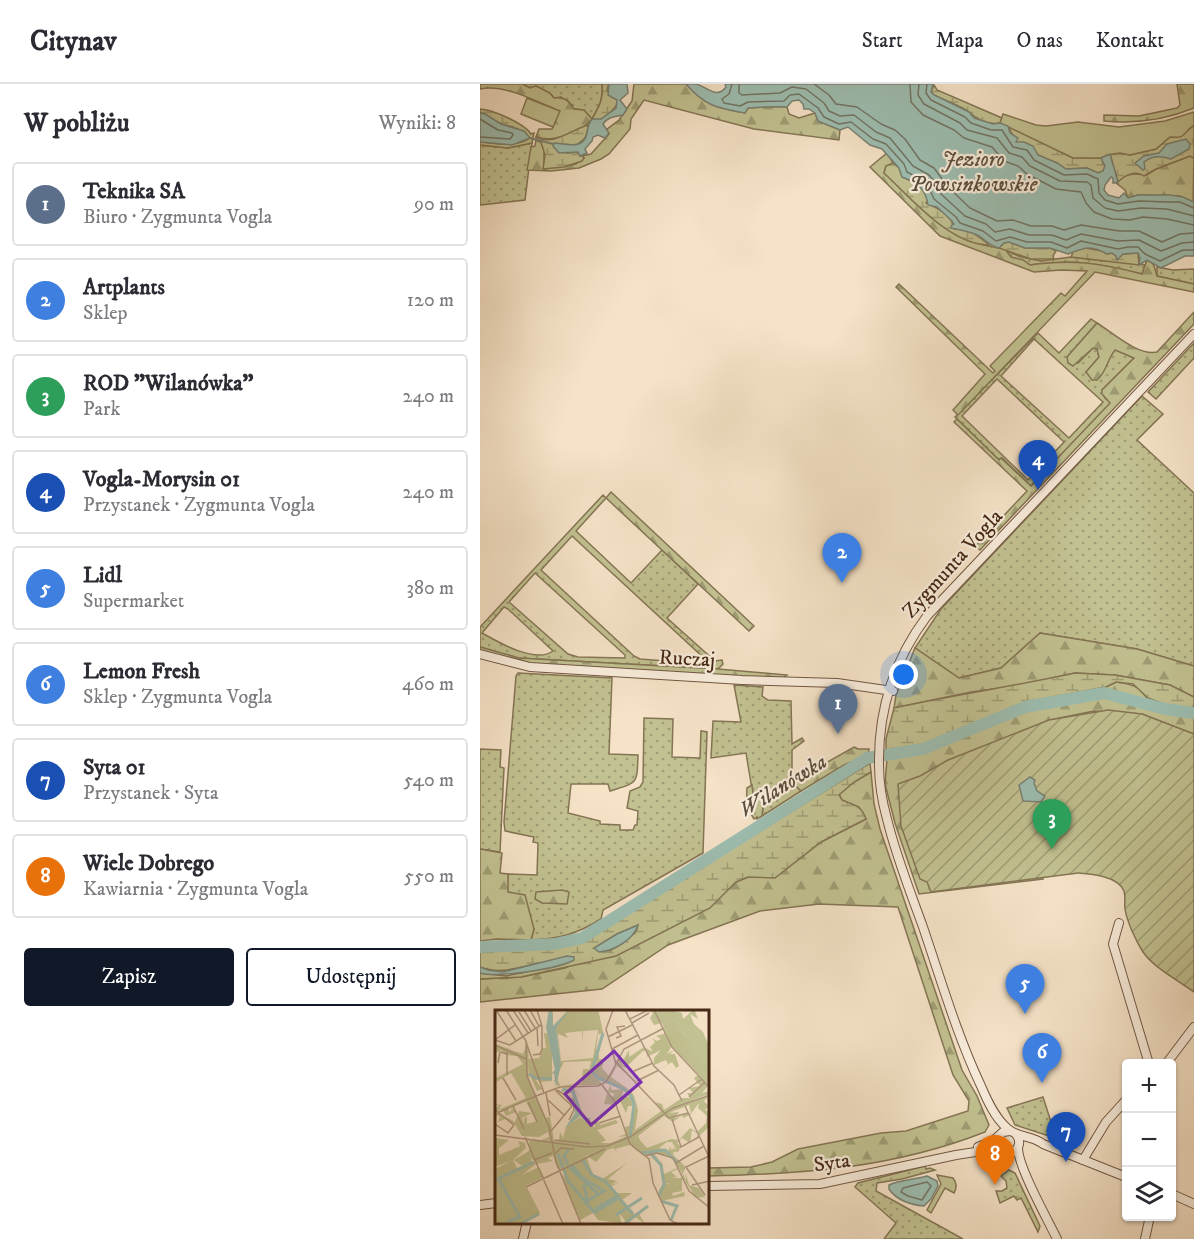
<!DOCTYPE html>
<html lang="pl">
<head>
<meta charset="utf-8">
<style>
	body { margin:0; font-family:"IM FELL DW Pica",serif; background:#f2f2f3; color:#2b2b33 }
	.controls { position:absolute; right:18px; bottom:18px; display:grid; overflow:hidden; border-radius:6px; box-shadow:0 2px 4px #0004 }
	.controls button { width:54px; height:54px; display:grid; place-items:center; padding:0; border:0; border-bottom:2px solid #e1e1e2; background:#fff; color:#2b2b33; font:30px sans-serif }
	.you { position:absolute; left:424px; top:591px; width:21px; height:21px; margin:-15px; border:4px solid #fff; border-radius:50%; background:#1a73e8; box-shadow:0 0 0 9px #1a73e833 }
	.badge { display:grid; place-items:center; width:39px; height:39px; border-radius:50%; background:#111827; color:#fff; font-size:20px; font-weight:700 }
	.pin { position:absolute; translate:-50% -50px; filter:drop-shadow(0 2px 3px #0008) }
	.pin::after { content:''; position:absolute; top:32px; width:21px; height:18px; background:inherit; clip-path:polygon(0 0,100% 0,50% 100%) }
	.list { margin:0; padding:0; list-style:none }
	h2 { display:flex; justify-content:space-between; align-items:center; height:78px; margin:0; padding:0 24px; font-size:26px }
	h2 small { font-size:20px; font-weight:400; color:#7c7c81 }
	.list li { display:grid; grid-template-columns:39px 1fr auto; gap:18px; align-items:center; box-sizing:border-box; height:84px; margin:0 12px 12px; padding:0 12px; border:2px solid #e1e1e2; border-radius:6px }
	.list b { display:block; font-size:22px; white-space:nowrap }
	.list p { margin:0; font-size:20px; white-space:nowrap; color:#7c7c81 }
	.list em { font-size:20px; font-style:normal; color:#7c7c81 }
	.actions { display:flex; gap:12px; padding:18px 24px }
	.actions a { flex:1; padding:14px 0; border:2px solid #111827; border-radius:6px; text-align:center; font-size:21px; color:#111827 }
	.actions .main { background:#111827; color:#fff }
	.icon { flex:none; width:33px; height:33px; fill:none; stroke:currentColor; stroke-width:2; stroke-linecap:round; stroke-linejoin:round }
	.map { position:relative; flex:none; width:714px; height:1155px; overflow:hidden }
	header { display:flex; align-items:center; gap:36px; box-sizing:border-box; height:84px; padding:0 30px; background:#fff; border-bottom:2px solid #e1e1e2 }
	header strong { font-size:28px }
	nav { display:flex; gap:33px; margin-inline-start:auto; font-size:21px }
	main { display:flex }
	aside { flex:1; background:#fff }
	.map>svg:first-child { display:block }
</style>
</head>
<body>
<header>
<strong>Citynav</strong>
<nav><a>Start</a><a>Mapa</a><a>O nas</a><a>Kontakt</a></nav>
</header>
<main>
<aside>
<h2>W pobliżu<small>Wyniki: 8</small></h2>
<ul class="list">
<li><span class="badge" style="background:#5c6f8a">1</span><div><b>Teknika SA</b><p>Biuro · Zygmunta Vogla</p></div><em>90 m</em></li>
<li><span class="badge" style="background:#3f7fe0">2</span><div><b>Artplants</b><p>Sklep</p></div><em>120 m</em></li>
<li><span class="badge" style="background:#2e9e5b">3</span><div><b>ROD &quot;Wilanówka&quot;</b><p>Park</p></div><em>240 m</em></li>
<li><span class="badge" style="background:#1a4fb4">4</span><div><b>Vogla-Morysin 01</b><p>Przystanek · Zygmunta Vogla</p></div><em>240 m</em></li>
<li><span class="badge" style="background:#3f7fe0">5</span><div><b>Lidl</b><p>Supermarket</p></div><em>380 m</em></li>
<li><span class="badge" style="background:#3f7fe0">6</span><div><b>Lemon Fresh</b><p>Sklep · Zygmunta Vogla</p></div><em>460 m</em></li>
<li><span class="badge" style="background:#1a4fb4">7</span><div><b>Syta 01</b><p>Przystanek · Syta</p></div><em>540 m</em></li>
<li><span class="badge" style="background:#e8710a">8</span><div><b>Wiele Dobrego</b><p>Kawiarnia · Zygmunta Vogla</p></div><em>550 m</em></li>
</ul>
<div class="actions"><a class="main">Zapisz</a><a>Udostępnij</a></div>
</aside>
<div class="map">
<svg width="714" height="1155" viewBox="0 0 714 1155">
	<defs>
		<pattern id="grass-dots" width="8" height="8" patternUnits="userSpaceOnUse" patternTransform="scale(1.5)"><rect width="8" height="8" fill="#c2c191"/><path d="M2 2h.1M6 6h.1" fill="none" stroke="#9f9d75" stroke-width="1.8" stroke-linecap="round"/></pattern>
		<pattern id="forest-firs" width="22" height="20" patternUnits="userSpaceOnUse" patternTransform="scale(1.5)"><rect width="22" height="20" fill="#c2c191"/><path d="M5 1l3.5 6h-7zM16 11l3.5 6h-7z" fill="#9f9d75"/></pattern>
		<pattern id="wetland-marsh" width="20" height="14" patternUnits="userSpaceOnUse" patternTransform="scale(1.5)"><rect width="20" height="14" fill="#c2c191"/><path d="M1 5h8M5 5V1M11 12h8M15 12V8" fill="none" stroke="#9f9d75"/></pattern>
		<pattern id="garden-furrows" width="10" height="10" patternUnits="userSpaceOnUse" patternTransform="scale(1.5)"><rect width="10" height="10" fill="#c2c191"/><path d="M-1 1l2-2M0 10L10 0M9 11l2-2" fill="none" stroke="#9f9d75"/></pattern>
	</defs>
	<rect width="100%" height="100%" fill="#f5e2c7"/>
	<filter id="stains"><feTurbulence type="fractalNoise" baseFrequency=".00333" numOctaves="4"/><feColorMatrix values="0 0 0 0 .2 0 0 0 0 .09 0 0 0 0 .02 0 0 0 .5 -.17"/></filter>
	<radialGradient id="worn" r=".72"><stop offset=".6" stop-color="#630" stop-opacity="0"/><stop offset="1" stop-color="#630" stop-opacity=".3"/></radialGradient>
	<g fill="url(#grass-dots)" stroke="#847554" stroke-width="1.5" fill-rule="evenodd">
		<path d="M42,0H122C124,14 119,23 112,35L104,26L94,25L81,13L74,14C69,8 63,5 56,2L50,4Z"/>
		<polygon points="52,59 45,116 0,121 0,61 28,64"/>
		<path d="M527,167L541,173L561,177L591,173L666,181L662,190C620,179 593,175 550,181C543,176 534,176 527,171Z"/>
		<polygon points="677,183 693,186 714,185 714,200 677,192"/>
		<path d="M611,235L617,239L587,273L598,279L613,264L617,265L619,273L606,288L627,282L628,275L635,265L654,274L622,306L625,314L631,319L551,402L522,374L519,376L475,333L558,249L579,269ZM554,255L623,318L589,354L521,292ZM517,295L584,358L548,396L482,332Z"/>
		<polygon points="714,259 714,274 676,315 668,308"/>
		<polygon points="662,312 683,330 657,356 714,409 714,582 657,565 560,549 521,584 479,594 435,564 461,525"/>
		<path d="M123,411L126,414L96,447L151,499L182,466L218,500L187,534L235,577L242,576L243,580L238,585L38,574L0,563V543ZM92,452L226,576L224,580L160,575L154,572L61,486ZM55,489L145,571V574L98,573L88,570L29,518ZM24,523L28,525L73,567C55,580 18,558 2,549Z"/>
		<path d="M38,589L132,594L129,670L158,671C157,701 158,698 130,707L128,700H91L88,729L120,737V740L140,741V746H153L155,741H157L158,727L147,724L150,707L160,703L163,698L164,634L193,635L192,673L220,674L221,647L227,648L223,769L123,826L121,835C97,850 79,855 51,856L54,845L27,808L28,790L57,791L58,759L53,758L54,753L25,747L24,738L36,592Z"/>
		<polygon points="254,601 283,603 282,612 288,616 311,617 312,660 322,654 324,657 312,666 312,697 321,707 282,732 284,716 273,711 266,669 231,674 233,637 261,638"/>
		<polygon points="0,665 21,666 20,683 24,684 20,768 0,765"/>
		<polygon points="563,1013 572,1041 572,1053 535,1041 527,1024"/>
		<polygon points="445,1082 446,1085 450,1084 455,1086 422,1095 397,1099 396,1107 483,1155 404,1155 416,1139 375,1103 378,1099"/>
		<polygon points="529,1086 535,1089 560,1142 558,1148 541,1114 537,1116 534,1112 520,1119 516,1107 522,1107 527,1104 526,1097 521,1092"/>
	</g>
	<g fill="url(#forest-firs)" stroke="#847554" stroke-width="1.5">
		<path d="M0,0H42L50,4L56,2L70,9L74,14C84,13 89,16 94,25L104,26L112,35C103,48 71,59 56,53L59,45H72L79,27C56,17 25,0 0,5Z"/>
		<path d="M154,0H206C226,22 236,24 265,29L268,24C281,23 294,22 307,23L309,30L319,34L335,29L338,37L360,46L359,56L274,45L164,16L151,35L150,45L129,70L121,75L99,84L71,87L47,86L51,63L55,62L56,56L61,58L64,66V85L96,80L104,74L102,72L111,70L129,50L126,46L139,36L152,17Z"/>
		<path d="M697,0H714V24C685,36 654,40 624,37V31L659,32L697,24L700,21Z"/>
		<path d="M407,69L413,79L406,82L404,89C444,126 467,158 525,165L531,173L543,176L550,181C593,175 620,179 662,190L667,176C676,180 674,183 677,192L714,200V208L615,188L478,331L473,326L505,290L416,203L419,200L513,289L515,287L510,282L581,209L585,212L607,187L581,186L554,188L460,152L390,83Z"/>
		<path d="M710,72L714,74L713,119L700,112L658,111L648,114L645,106L636,99C646,89 654,89 667,91L676,85Z"/>
		<path d="M714,228V240L500,466L495,462L547,407L474,338L477,335L519,376L521,374L551,402L630,319L622,310V306L654,274L635,266C627,276 627,287 617,296H612L606,288L619,273L617,265L613,264L593,282L588,279L587,273L617,239C633,249 658,272 677,268Z"/>
		<polygon points="131,408 274,542 269,547 126,414"/>
		<polygon points="560,549 657,565 714,582 714,613 690,601 635,591 595,589 541,601 491,608 414,624 416,611 435,564 479,594 521,584"/>
		<polygon points="0,563 39,574 238,585 307,591 302,595 51,581 0,567"/>
		<path d="M636,598C654,600 665,604 670,623L714,634V650L662,630L614,627L569,636L563,795L439,810L415,739L405,700L407,675L447,666L496,645L492,640L551,617L626,603Z"/>
		<polygon points="374,663 378,665 389,665 388,671 364,681 321,707 312,698"/>
		<path d="M391,688L394,720L400,745L482,986L497,1012L509,1041L505,1048C413,1084 325,1090 228,1092V1084L271,1083L292,1078L318,1065L401,1049L426,1047L488,1027L489,1017L473,991L418,823L339,820L280,827L188,861L122,905L0,918V895L41,893L85,884L246,807L256,798L268,793H295L341,758L386,735L379,723L362,716L359,710L374,698Z"/>
		<path d="M272,701L273,710L282,709L284,713L282,732L277,735V733L274,735C268,726 266,714 267,704Z"/>
		<polygon points="0,765 22,769 20,789 28,790 28,808 45,811 54,845 51,856 17,855 0,857"/>
		<polygon points="82,806 89,808 87,820 62,819 55,815 56,808"/>
	</g>
	<g fill="url(#wetland-marsh)" stroke="#847554" stroke-width="1.5" fill-rule="evenodd">
		<path d="M122,0H129L127,6C129,9 137,14 138,17C139,21 126,33 122,35C120,36 114,35 112,35C119,23 124,14 122,0Z"/>
		<path d="M454,1L457,6L522,34L520,39C508,41 498,36 489,28C482,22 464,16 454,11L451,8Z"/>
		<path d="M0,25C13,26 44,39 51,50L54,49L52,59L28,64L0,61V58C16,59 37,64 50,54L33,43L20,40L5,30L0,29Z"/>
		<path d="M108,41C107,62 97,56 87,69L99,68L100,72H102L104,74L102,77L84,83L63,85L65,71L61,58L56,56V53C75,62 90,46 108,41Z"/>
		<path d="M714,41V74L710,72L676,85L664,92C655,86 645,91 638,98L630,70L640,69L650,71L676,65L690,53L707,47Z"/>
		<polygon points="528,42 593,74 621,74 625,82 623,87 618,89 607,84 586,85 577,79 558,71 554,66 536,58"/>
		<path d="M413,79L419,84L422,93L440,101L448,116L446,119C458,124 473,132 474,145C489,145 499,152 509,161C470,161 430,113 404,89L406,82Z"/>
		<polygon points="529,158 545,164 570,164 576,167 573,172 574,175 551,175 519,164 524,159"/>
		<polygon points="600,163 622,167 627,170 632,169 636,172 637,175 643,170 658,169 659,181 591,173 593,168"/>
		<path d="M595,589L635,591L690,601L714,613V628L708,625L692,623L668,614L653,600L636,598L626,603L551,617L444,660L406,666V655L414,624C474,611 535,602 595,589Z"/>
		<path d="M390,679L391,688L374,698L359,711L362,716C374,721 382,722 386,735L341,758L295,794L268,793L256,798L230,824L136,872L41,893L0,895V889L26,892L61,885L60,879C39,883 21,891 0,883V866L74,863L107,854ZM158,841L155,849L130,867L114,864L137,850Z"/>
	</g>
	<g fill="#c2c191" stroke="#847554" stroke-width="1.5">
		<polygon points="47,14 80,27 73,43 41,30"/>
		<path d="M714,28V41C702,49 707,55 690,53L676,65L650,71L640,69L627,71L621,74H593L520,39L523,30L556,41L566,42L598,38L639,43L685,37Z"/>
		<path d="M457,1091L473,1094C477,1099 477,1104 474,1109L465,1104L451,1129L447,1126L461,1100Z"/>
	</g>
	<path fill="url(#garden-furrows)" stroke="#847554" stroke-width="1.5" d="M628,626L662,630L714,650V908C698,896 674,884 663,868C656,857 647,838 645,825C644,820 646,813 644,807C638,792 611,790 598,789L451,808L447,798L440,795L421,742L418,700L440,692L468,676L569,636Z"/>
	<g fill="#9dbeb1" stroke="#7a8273" stroke-width="1.5">
		<path d="M129,0H147L148,9L140,16L147,25L143,31C134,33 129,32 123,40L129,49L125,54L118,51L113,53L112,57L105,65L107,69L100,72L98,68L79,69L73,62L74,59C87,60 104,66 107,49C108,43 108,40 112,35H121L136,24L137,16L128,11Z"/>
		<path d="M206,0C209,0 212,0 216,0C226,2 237,16 246,3L245,0H453L451,8L454,11L489,28L494,34L513,40L520,39L528,42L530,49L538,54L536,58H544L553,62L558,71L577,79L586,85L607,84L618,89L623,87L625,82L621,74L630,70L638,98L633,99V94L631,93L625,101L624,106L628,111L639,114L644,109L648,114L658,111H690L703,113L714,118V172H705L681,184L667,176L659,181L660,174L658,169L643,170L637,176L636,172L632,169L627,170C610,160 604,164 588,170L570,164H545L529,158L524,159L519,164C507,161 507,156 497,151C488,147 481,146 471,144V142L474,140L472,137L457,123L448,121C446,106 438,98 422,93L419,84L402,65L390,61L368,43L360,46L338,37L335,29L329,25H324L323,20L319,16L312,17L307,23C294,22 281,23 268,24L265,29C237,24 225,22 206,0Z"/>
		<polygon points="0,29 5,30 21,40 44,47 50,54 32,61 0,58"/>
		<path d="M706,55L710,60L709,65L691,75C681,72 673,71 664,78L665,85L663,86L655,79L664,72L679,69L687,60Z"/>
		<polygon points="550,693 555,696 554,699 557,707 565,712 561,718 543,717 539,701"/>
		<path d="M158,841C153,856 134,867 119,868L114,864L137,850Z"/>
		<path d="M87,872L94,873V876C78,885 18,894 0,889V883L8,886L23,888Z"/>
		<path d="M447,1092L457,1097L458,1102L451,1115L444,1122C431,1121 416,1116 409,1105V1101C416,1097 437,1095 447,1092Z"/>
	</g>
	<g fill="none" stroke-linecap="round" stroke-linejoin="round">
		<g stroke="#727464" stroke-width="1.5">
			<polyline points="252,0 249,10 242,15 244,19 260,22 268,18 304,17 310,11 319,10 338,24 344,33 359,40 371,38 393,55 406,60 424,80 427,88 444,97 449,104 454,115 476,133 480,139 503,147 516,157 530,153 547,158 571,158 587,164 601,157 638,165 648,163 658,163 665,170 680,177 703,166 714,166"/>
			<polyline points="259,0 259,9 262,11 300,9 312,3 326,5 344,19 349,27 360,32 374,31 396,48 410,54 433,82 449,91 456,99 461,110 485,132 506,140 515,148 530,145 549,151 572,151 586,156 601,150 638,157 659,156 681,167 702,159 714,158"/>
			<polyline points="334,0 349,11 356,20 377,23 401,40 415,46 425,55 440,76 454,84 468,103 490,124 517,137 533,136 551,142 572,142 584,146 601,141 639,147 659,147 682,158 700,150 714,149"/>
			<polyline points="430,0 431,18 443,31 474,46 484,54 512,63 524,77 538,82 547,90 576,105 601,108 606,119 614,128 632,135 650,136 663,133 687,135 714,141"/>
			<polyline points="439,0 438,11 444,20 480,39 487,46 517,54 529,69 542,73 550,82 580,97 607,98 611,101 613,114 625,124 638,127 661,124 687,125 714,132"/>
			<polyline points="447,0 446,9 451,16 485,33 491,39 511,46 522,46 533,63 547,66 554,76 584,91 607,90 618,95 619,109 625,116 638,120 659,117 688,118 700,118 714,124"/>
			<polyline points="0,35 18,46 32,49 33,51 30,55 0,53"/>
			<polygon points="447,1098 451,1102 442,1116 428,1112 421,1108 423,1104"/>
		</g>
		<polyline stroke="#7a8273" stroke-width="2" points="50,54 73,60"/>
		<polyline stroke="#9dbeb1" stroke-width="12" points="0,863 75,860 102,854 387,674 443,665 545,623 624,609 685,625 714,629"/>
		<defs>
			<g id="minor">
				<polyline points="0,570 50,583 262,596 357,599 413,607"/>
				<polyline points="639,839 633,860 669,980"/>
				<polyline points="686,980 714,943"/>
				<polyline points="498,1063 513,1057 523,1048 530,1047"/>
				<path d="M538,1064C538,1083 568,1136 577,1155"/>
				<polyline points="603,1076 626,1038 646,1016"/>
				<path d="M646,1093L563,1060C552,1051 537,1054 527,1044C515,1034 507,1016 501,1002C477,951 461,896 443,843C430,807 416,772 407,735C402,717 399,699 399,681C398,625 414,576 447,532L714,250"/>
				<path d="M228,1102L340,1100L476,1071L515,1065L530,1070C539,1066 542,1058 536,1050"/>
				<polyline points="692,1110 714,1120"/>
				<polyline points="0,1121 16,1119"/>
				<polyline points="43,1155 47,1138"/>
				<polyline points="665,1155 670,1132"/>
			</g>
		</defs>
		<use href="#minor" stroke="#725742" stroke-width="10"/>
		<use href="#minor" stroke="#f8ecdb" stroke-width="8"/>
	</g>
	<g text-anchor="middle" dominant-baseline="central" stroke-width="4.5" stroke-linejoin="round" paint-order="stroke">
		<g font-size="21" fill="#462916" stroke="#f8ecdb">
			<text transform="translate(473 480) rotate(-48)">Zygmunta Vogla</text>
			<text transform="translate(207 575) rotate(3)">Ruczaj</text>
			<text transform="translate(352 1079) rotate(-8)">Syta</text>
		</g>
		<g font-size="22" font-style="italic" fill="#5c4e3d" stroke="#f8ecdb">
			<text x="493" y="75">Jezioro<tspan x="493" dy="25">Powsinkowskie</tspan></text>
			<text transform="translate(303 702) rotate(-32)">Wilanówka</text>
		</g>
	</g>
	<g transform="translate(15 926)">
		<rect width="214" height="214" fill="#f5e2c7"/>
		<path d="M153,0H176L184,12L180,19L186,17L192,28L193,21L198,20L194,32L207,28L199,34L209,54L197,53L214,75L209,71L213,76L207,83L214,81V84L194,91L214,86L209,91L214,96L210,100L214,102V117L201,129L203,124L197,120L195,133L187,128L182,133L186,137L183,142L174,141L175,136L177,141L181,139L177,132H171L176,129L184,130L195,118L202,122L211,113L212,106L203,98L204,93L195,105L188,108L187,105L196,103L194,95L174,103L184,102L180,108L186,106L178,112L169,106L143,126L145,130L141,127L138,134L120,139L123,143L118,138L112,140L101,152L91,145L98,165L107,169L132,153L113,169L122,171L114,176L124,172L116,177L120,183H137L127,190L133,197L147,188L133,198L140,205L153,196L144,204L150,214L139,206L134,210L137,214H129L131,212L124,203L127,214L103,210L98,203L85,210L66,163L70,168L68,159H63L58,146L53,148L58,151L41,154L27,165L44,157L49,167L59,162L47,168L30,176L23,160L40,152L36,148L37,153L27,156L19,150L34,141V131H40L33,129L46,130L54,127L53,122L44,127L27,126L19,113L10,109L3,112L5,106L0,105L4,103L20,112L24,101L37,103L27,108L29,114V108L32,107V114L42,111L31,92L39,87L13,98L15,103L17,98L20,101L18,97L21,102L11,106L8,100L1,101L0,97H4L0,94L7,95L5,91L7,95L3,100L31,88L16,63L0,73L2,71L0,69L1,68L28,54L22,46L11,45L6,40L0,43V34L28,44L32,33L28,28L33,33L34,60L47,79L42,81L34,63L33,54L34,70L50,108L55,107L59,130H64L65,122L68,128L71,117L85,107L90,111L94,109L100,118V109L105,115L121,110L123,113L102,120L111,130L106,133H116L132,126L122,127L131,124L130,117L106,123L134,116L137,103L135,124L166,101L160,92L167,94L169,100L187,88H195L192,83H198L194,78L205,76L199,68L203,65L208,69L177,36L172,44L179,40L175,44H180L184,56L181,58L177,52L164,60L173,54L171,50L159,55V48L166,40L152,47V41H148L130,58L119,53L125,48L129,57L128,51L134,40V47L149,37L158,42L155,37L160,32L157,28L162,31L166,29L161,26L169,24V19L175,31L167,13L159,15L155,8L158,3ZM88,59H94L104,75H76L84,85V86L76,76H63L59,71L62,67L65,76L87,73ZM115,75L117,80L129,79L127,86L136,87L138,96H133L131,103L124,89L121,95L109,94L112,83L116,88L120,84L113,82ZM0,128L14,130L4,138V145L25,136L23,131L30,133L31,138L18,150L0,157ZM182,158L183,159L176,162L182,167L176,168H187V181L177,183L178,186L189,182L190,186L166,191L165,182L174,173L170,174L167,165Z" fill="#c2c191"/>
		<path d="M75,0H103L104,4L109,26L106,28L108,24L103,23L100,51L104,44V49H109L98,54V60L115,66L122,54L149,78L122,56L116,67L136,81L139,86L143,100L140,120L134,124L140,96L133,80L99,66L108,74L104,75L94,61L96,51L69,52L61,67L66,54L61,16ZM103,20L98,48L66,51L63,24L73,28L70,23L87,21V33L88,21ZM161,0L179,18L184,13L175,4L176,0L187,3L188,9L198,0L200,1L203,9L195,4L199,14L208,22L214,36L213,73L187,45L192,41L196,44H199L195,42V35L189,38L195,33L186,17L178,22L181,23L179,27L184,26L183,42ZM142,127L152,138L176,129L164,138L176,141L180,137L178,145L191,157L188,163L191,172L190,163L193,171L198,170L193,171L194,175L204,178L210,187L201,188L189,169L185,171L188,165L178,148L158,143L167,153L170,174H175L165,182L166,191L175,194L167,193L163,186L164,180L169,174L165,151L156,144L150,146L141,140L135,134Z" fill="#c2c191" fill-rule="evenodd"/>
		<path d="M54,0H58V16L73,0H103L107,20L104,25L103,19L57,22V71L45,72L34,61L33,49L44,48L47,38H51L49,23L53,24ZM18,150L45,203L26,214H0V159Z" fill="#c2c191"/>
		<path d="M109,49L107,58L114,66L111,71L98,60L103,50Z" fill="#c2c191"/>
		<path d="M54,0H57L58,16L75,0L61,18L66,54L61,77L59,63L55,65L60,60L51,17ZM68,78L79,79L89,108H95L96,109L90,111L85,106L70,118L80,103L77,83L66,81Z" fill="#9dbeb1"/>
		<path fill="none" stroke="#9dbeb1" stroke-width="3" d="M108,23L97,61L103,68L129,79L136,86L139,94L135,128M34,64L40,68L57,69M154,142L166,155L169,174L164,186M146,143L170,140L183,153M63,144L73,171L99,202M88,150L97,165L110,171L124,187M73,155L69,146L74,139M77,155L86,167L109,181L89,193M74,157L103,184M3,168L25,207L12,212M0,170L39,152M124,188L138,204M166,191L182,196L176,210M89,192L92,188L89,174M100,199L122,186M99,203L123,188M121,205L147,188M25,214L44,204M129,214L153,196"/>
		<path fill="none" stroke="#af9880" stroke-width="1.5" d="M1,0L21,31M11,0L31,31L32,66L54,117L61,152L86,214M18,0L33,23M29,0L40,18M35,0L44,16M130,0L159,56L179,75L187,91M159,0L177,37L215,78M24,2L36,21M135,9L153,0M137,13L154,3M42,17L43,36M113,27L137,15M121,28L126,26L122,17L130,16M0,30L15,35L46,15M0,30L20,15M0,35L31,49M32,35L49,83M117,39L143,25M38,45L45,44L47,39V16L42,0M121,52L174,108L193,103M122,52L129,39L169,18M3,53L5,42L12,44M139,61L158,53M12,65V42M8,68L21,90M142,71L164,60M107,75L120,92L135,134L154,149L158,173L175,210L183,214M62,80L78,90L79,100L74,110M51,83L55,106M184,85L207,69M41,86L65,77L103,76L111,72L121,54L111,19L118,0M194,87L210,72M53,90L69,105M33,92L42,112M18,96L29,119M190,96L214,147M0,100L19,115L13,123L0,114M0,104L41,86M177,109L186,137L204,127M104,113L126,106M56,121L77,96L60,80M0,125L91,137L112,136L135,127L178,98L215,85M30,127L68,214M60,130L95,134M60,144L66,138L79,139M150,146L162,143L178,148L194,181L215,198M39,150L57,143M181,153L209,136M197,175L215,171M31,177L110,139M210,185L191,157L214,146"/>
		<path fill="#7b2cbf" fill-opacity="0.15" stroke="#7b2cbf" stroke-width="3" d="M119,41L146,72L96,115L70,84Z"/>
		<rect width="214" height="214" fill="none" stroke="#462916" stroke-width="3"/>
	</g>
	<rect width="100%" height="100%" filter="url(#stains)"/>
	<rect width="100%" height="100%" fill="url(#worn)"/>
</svg>
<div class="controls">
<button>+</button>
<button>−</button>
<button><svg class="icon" aria-label="layers" viewBox="0 0 24 24"><path d="M12 4l9 5-9 5-9-5zM3 14l9 5 9-5"/></svg></button>
</div>
<div class="you"></div>
<div class="pin badge" style="left:358px;top:650px;background:#5c6f8a">1</div>
<div class="pin badge" style="left:362px;top:499px;background:#3f7fe0">2</div>
<div class="pin badge" style="left:572px;top:765px;background:#2e9e5b">3</div>
<div class="pin badge" style="left:558px;top:406px;background:#1a4fb4">4</div>
<div class="pin badge" style="left:545px;top:930px;background:#3f7fe0">5</div>
<div class="pin badge" style="left:562px;top:999px;background:#3f7fe0">6</div>
<div class="pin badge" style="left:586px;top:1078px;background:#1a4fb4">7</div>
<div class="pin badge" style="left:515px;top:1101px;background:#e8710a">8</div>
</div>
</main>
</body>
</html>
